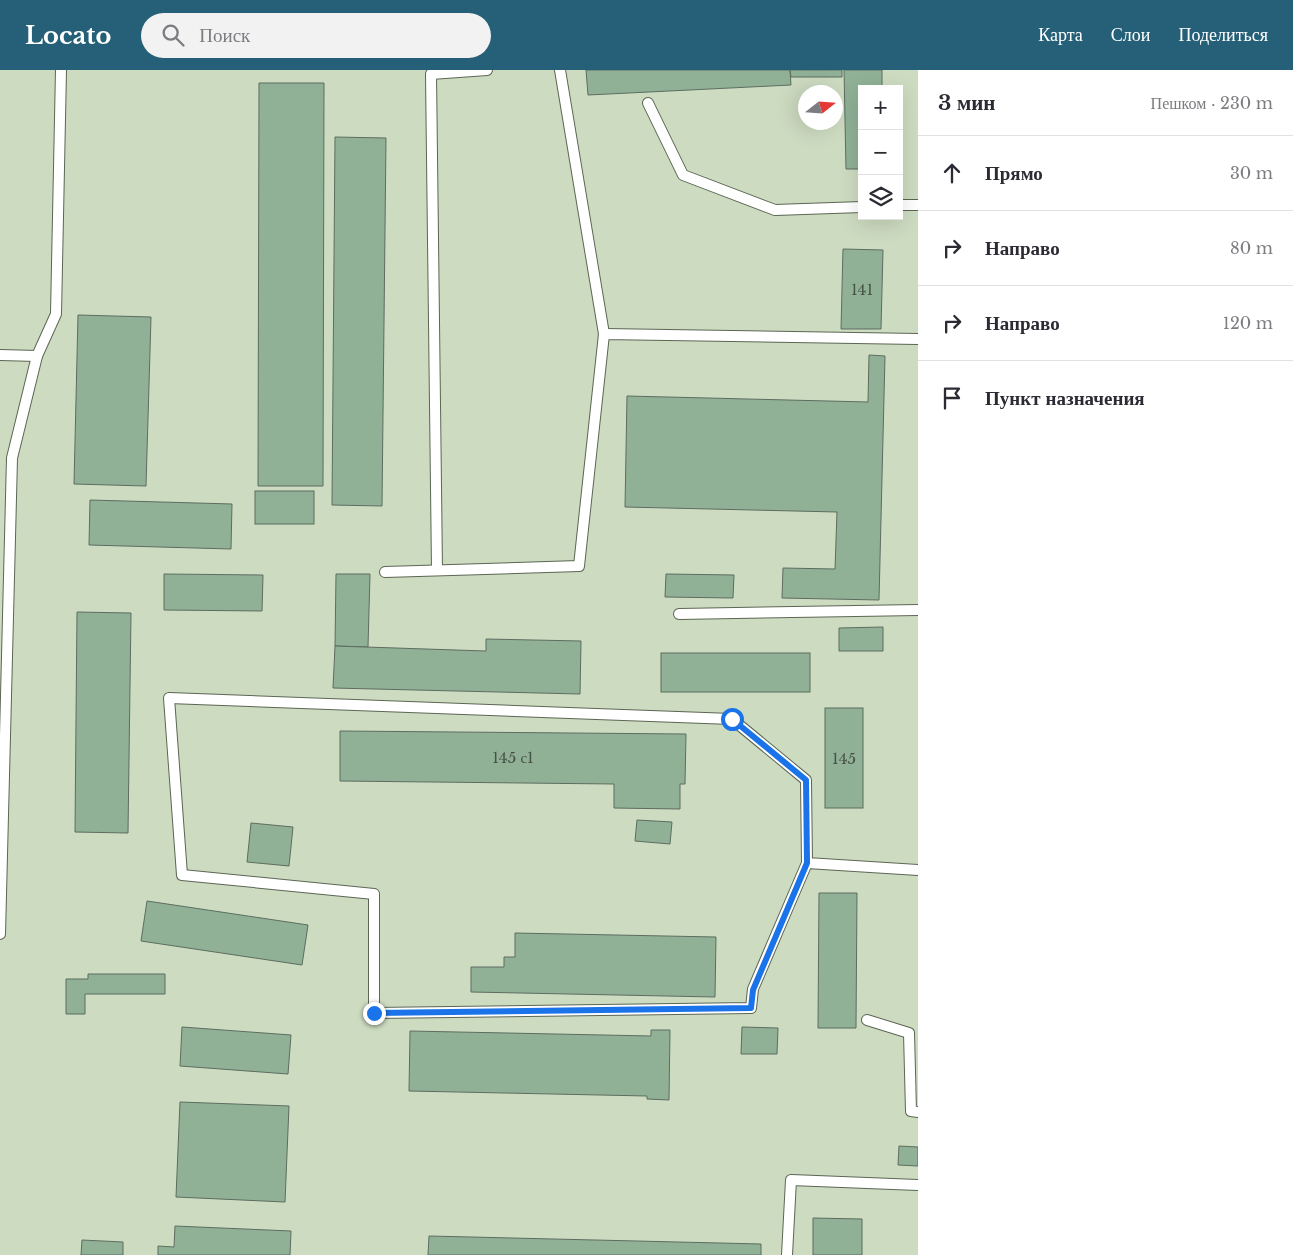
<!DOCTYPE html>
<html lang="ru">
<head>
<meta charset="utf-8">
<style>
	body { margin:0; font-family:"Libre Baskerville",serif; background:#f2f2f3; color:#2b2b33 }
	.controls { position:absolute; right:15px; top:15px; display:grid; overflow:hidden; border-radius:0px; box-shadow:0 5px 20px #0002 }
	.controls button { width:45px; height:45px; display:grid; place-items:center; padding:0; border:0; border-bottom:1px solid #e1e1e2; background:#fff; color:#2b2b33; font:25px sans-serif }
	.compass { position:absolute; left:798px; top:15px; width:45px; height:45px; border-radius:50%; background:#fff; box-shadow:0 5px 20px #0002; rotate:73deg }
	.stop { position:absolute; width:15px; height:15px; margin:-11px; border:4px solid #1a73e8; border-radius:50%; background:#fff }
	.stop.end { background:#1a73e8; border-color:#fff; box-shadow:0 1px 5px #0008 }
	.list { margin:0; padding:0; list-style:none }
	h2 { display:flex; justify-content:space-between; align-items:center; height:65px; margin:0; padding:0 20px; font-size:21px }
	h2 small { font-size:16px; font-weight:400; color:#7c7c81 }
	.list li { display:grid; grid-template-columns:32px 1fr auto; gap:15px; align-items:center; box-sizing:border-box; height:75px; padding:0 20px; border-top:1px solid #e1e1e2 }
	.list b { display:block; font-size:19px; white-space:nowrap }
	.list em { font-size:16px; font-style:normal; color:#7c7c81 }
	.icon { flex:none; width:28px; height:28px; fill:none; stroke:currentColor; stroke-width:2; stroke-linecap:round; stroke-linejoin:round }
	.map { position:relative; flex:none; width:918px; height:1185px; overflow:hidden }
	header { display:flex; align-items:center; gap:30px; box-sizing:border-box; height:70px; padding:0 25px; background:#256078; color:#fff }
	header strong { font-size:24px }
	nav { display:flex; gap:28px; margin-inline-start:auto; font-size:18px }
	.search { width:350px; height:45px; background:#f2f2f3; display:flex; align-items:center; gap:12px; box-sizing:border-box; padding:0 18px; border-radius:28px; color:#7c7c81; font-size:19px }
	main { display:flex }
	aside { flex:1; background:#fff }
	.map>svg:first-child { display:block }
</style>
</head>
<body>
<header>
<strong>Locato</strong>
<div class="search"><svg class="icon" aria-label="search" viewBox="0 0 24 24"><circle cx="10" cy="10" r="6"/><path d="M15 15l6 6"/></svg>Поиск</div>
<nav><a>Карта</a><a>Слои</a><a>Поделиться</a></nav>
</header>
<main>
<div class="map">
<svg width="918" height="1185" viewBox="0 0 918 1185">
	<rect width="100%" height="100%" fill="#dae5d1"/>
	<path fill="#cddbc1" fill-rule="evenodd" d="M0,0H918V1185H0ZM862,19H899V146H862ZM806,22H836V52H806Z"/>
	<g fill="#90b196" stroke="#5d6d60">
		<polygon points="586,0 790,0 791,15 588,25"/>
		<polygon points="790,0 842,0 842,7 791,7"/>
		<polygon points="844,0 882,0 882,19 862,19 862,99 846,99"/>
		<polygon points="259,13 324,13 323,416 258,416"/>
		<polygon points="335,67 386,68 382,436 332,435"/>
		<polygon points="843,179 883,180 881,259 841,259"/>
		<polygon points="78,245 151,247 146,416 74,414"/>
		<polygon points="869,285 885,286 879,530 782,528 783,498 835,499 837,442 625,437 627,326 868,332"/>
		<rect x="255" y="421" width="59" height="33"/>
		<polygon points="90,430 232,434 231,479 89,475"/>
		<polygon points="164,504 263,505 262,541 164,540"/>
		<polygon points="336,504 370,504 368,577 335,576"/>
		<polygon points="666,504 734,505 733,528 665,527"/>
		<polygon points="77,542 131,543 128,763 75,762"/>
		<polygon points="883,557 883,581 839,581 839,558"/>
		<polygon points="486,569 581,571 580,624 333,618 335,576 486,581"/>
		<rect x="661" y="583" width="149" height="39"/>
		<rect x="825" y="638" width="38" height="100"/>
		<polygon points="340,661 686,664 685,714 680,714 680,739 614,738 614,714 340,711"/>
		<polygon points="637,750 672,752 670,774 635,771"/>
		<polygon points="251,753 293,757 289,796 247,792"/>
		<polygon points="819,823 857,823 856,958 818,958"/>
		<polygon points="147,831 308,855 302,895 141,871"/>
		<polygon points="515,863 716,867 715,927 471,922 471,897 504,897 504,887 515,887"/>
		<polygon points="88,904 165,904 165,924 85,924 85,944 66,944 66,909 88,909"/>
		<polygon points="182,957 291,965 288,1004 180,996"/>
		<polygon points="742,957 778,958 777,984 741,984"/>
		<polygon points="651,960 670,960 669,1030 647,1029 647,1026 409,1021 410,961 651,966"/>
		<polygon points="180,1032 289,1036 285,1132 176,1127"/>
		<polygon points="899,1076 918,1077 918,1096 898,1095"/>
		<polygon points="813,1148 862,1149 862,1185 813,1185"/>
		<polygon points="175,1156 291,1161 290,1185 158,1185 158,1176 174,1177"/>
		<polygon points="429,1166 761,1174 761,1185 428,1185"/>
		<polygon points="82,1170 123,1172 123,1185 81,1185"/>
	</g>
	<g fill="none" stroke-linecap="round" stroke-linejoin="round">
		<defs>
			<g id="service">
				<polyline points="560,0 604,264"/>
				<polyline points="648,33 683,105 775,140 862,137"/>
				<polyline points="899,135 918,135"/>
				<polyline points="0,285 37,286"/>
				<polyline points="437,500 431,4 487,0"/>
				<polyline points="385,502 579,496 604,264 918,269"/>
				<polyline points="679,544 918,540"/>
				<polyline points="807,793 806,710 732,649 169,628 182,805 374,824 374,943 751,938 753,919 807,793 918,800"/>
				<polyline points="0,864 12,388 37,286 56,244 61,0"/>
				<polyline points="867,950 909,963 911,1041 918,1042"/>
				<polyline points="787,1185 791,1110 918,1115"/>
			</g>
		</defs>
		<use href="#service" stroke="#5c6654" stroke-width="12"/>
		<use href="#service" stroke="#fff" stroke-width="10"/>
	</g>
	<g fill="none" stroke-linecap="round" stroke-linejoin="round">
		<polyline stroke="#1a73e8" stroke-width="6" points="374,943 751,938 753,920 807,793 806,710 732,649"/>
	</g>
	<g text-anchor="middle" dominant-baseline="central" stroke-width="4" stroke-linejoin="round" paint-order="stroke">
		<g font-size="15" fill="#475246">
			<text x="862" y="219">141</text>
			<text x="513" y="687">145 с1</text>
			<text x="844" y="688">145</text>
		</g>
	</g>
</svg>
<div class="controls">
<button>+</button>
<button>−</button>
<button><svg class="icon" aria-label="layers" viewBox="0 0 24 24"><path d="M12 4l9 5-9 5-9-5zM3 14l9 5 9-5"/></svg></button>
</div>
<svg class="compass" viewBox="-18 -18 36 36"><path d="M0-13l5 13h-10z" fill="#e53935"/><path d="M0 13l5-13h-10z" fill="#7c7c81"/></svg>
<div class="stop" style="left:732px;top:649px"></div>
<div class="stop end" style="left:374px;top:943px"></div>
</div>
<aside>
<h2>3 мин<small>Пешком · 230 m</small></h2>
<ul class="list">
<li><svg class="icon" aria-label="ahead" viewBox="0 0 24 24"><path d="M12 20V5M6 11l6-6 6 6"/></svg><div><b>Прямо</b></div><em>30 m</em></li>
<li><svg class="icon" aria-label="right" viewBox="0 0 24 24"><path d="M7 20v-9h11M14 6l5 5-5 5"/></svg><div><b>Направо</b></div><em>80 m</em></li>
<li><svg class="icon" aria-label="right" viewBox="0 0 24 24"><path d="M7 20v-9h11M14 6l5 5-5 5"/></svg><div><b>Направо</b></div><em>120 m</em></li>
<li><svg class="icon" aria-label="arrive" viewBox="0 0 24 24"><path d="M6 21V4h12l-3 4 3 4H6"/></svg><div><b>Пункт назначения</b></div></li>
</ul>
</aside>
</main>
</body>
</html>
